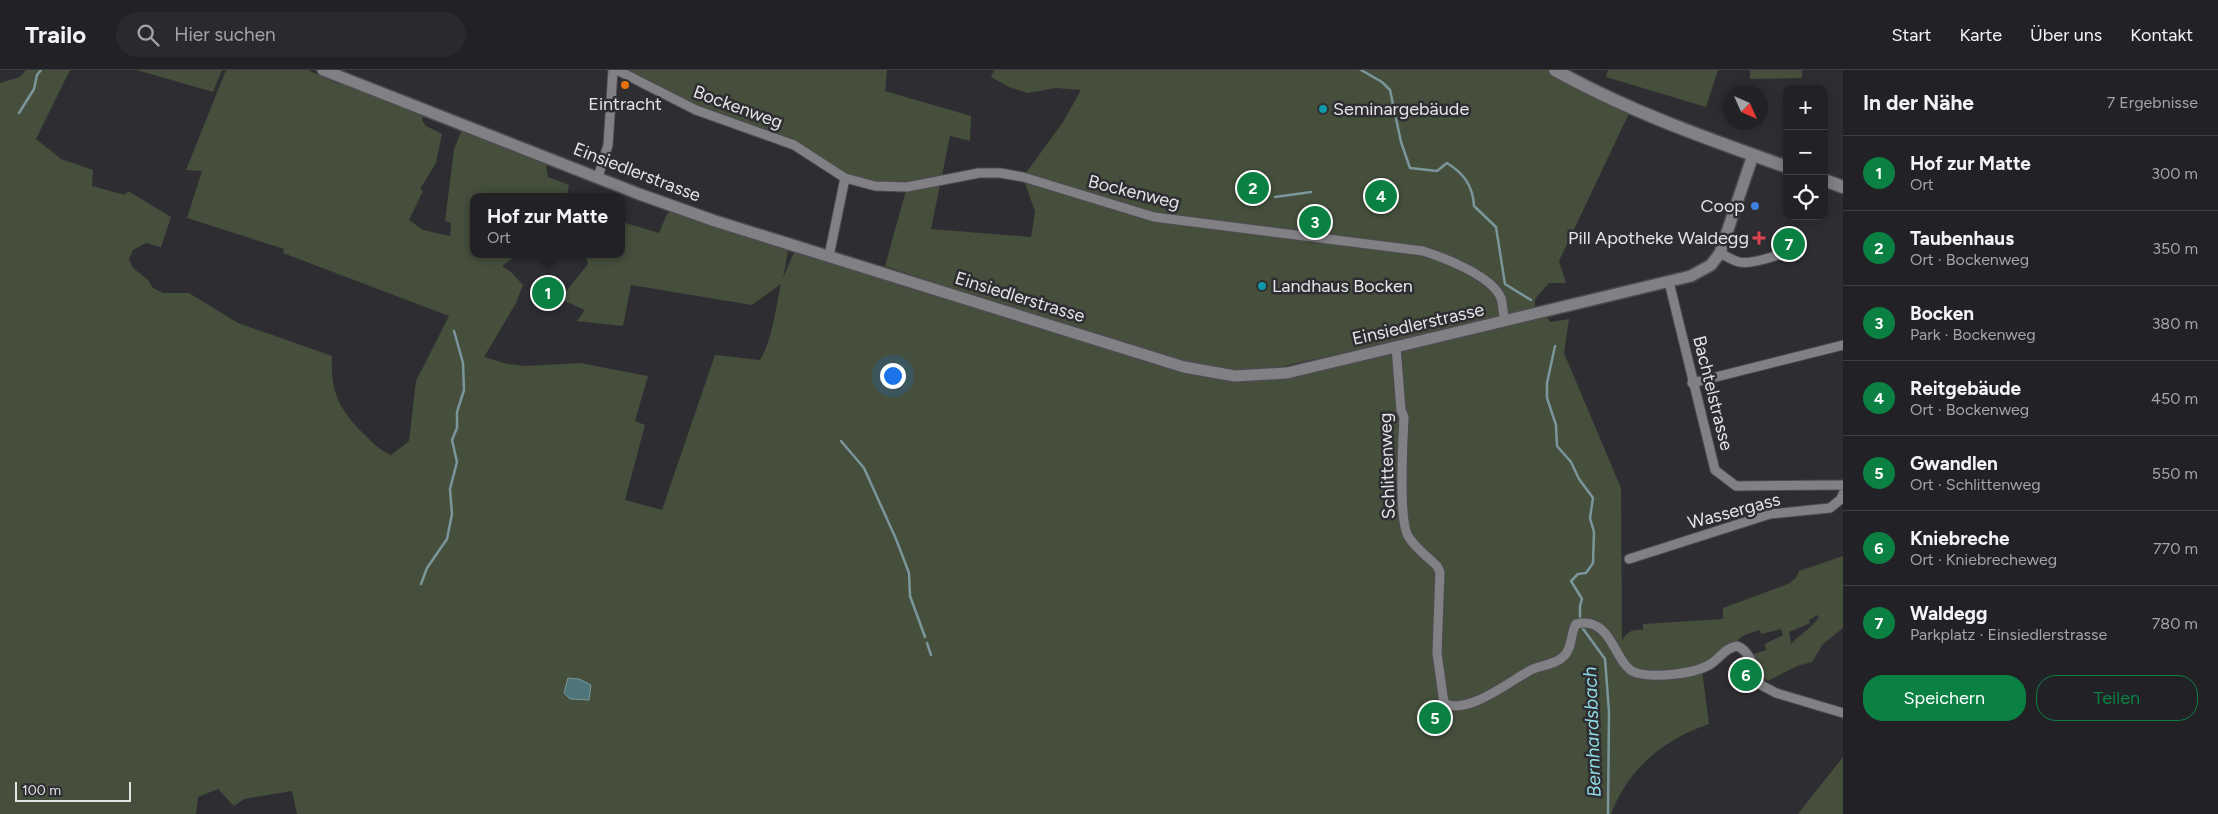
<!DOCTYPE html>
<html lang="de">
<head>
<meta charset="utf-8">
<style>
	body { margin:0; font-family:Figtree,sans-serif; background:#2a2a2e; color:#f1f3f6 }
	.controls { position:absolute; right:15px; top:15px; display:grid; overflow:hidden; border-radius:10px; box-shadow:0 2px 12px #0003 }
	.controls button { width:45px; height:45px; display:grid; place-items:center; padding:0; border:0; border-bottom:1px solid #3f3f43; background:#222226; color:#f1f3f6; font:25px sans-serif }
	.compass { position:absolute; left:1723px; top:15px; width:45px; height:45px; border-radius:50%; background:#222226; box-shadow:0 2px 12px #0003; rotate:135deg }
	.scale { position:absolute; left:15px; bottom:12px; width:116px; box-sizing:border-box; padding-left:5px; border:2px solid #e4e4e7; border-top:0; font-size:14px; line-height:18px; white-space:nowrap; color:#e4e4e7; -webkit-text-stroke:4px #2e2e32; paint-order:stroke }
	.you { position:absolute; left:892px; top:305px; width:18px; height:18px; margin:-12px; border:4px solid #fff; border-radius:50%; background:#1a73e8; box-shadow:0 0 0 8px #1a73e833 }
	.badge { display:grid; place-items:center; width:32px; height:32px; border-radius:50%; background:#0b8043; color:#fff; font-size:16px; font-weight:700 }
	.pin { position:absolute; translate:-50% -50%; border:2px solid #fff; box-shadow:0 1px 5px #0006 }
	.popup { position:absolute; left:470px; top:123px; width:155px; height:65px; box-sizing:border-box; display:grid; place-content:center; border-radius:10px; background:#222226; filter:drop-shadow(0 1px 4px #0005); font-size:16px; white-space:nowrap; color:#a2a4a7 }
	.popup b { font-size:19px; color:#f1f3f6 }
	.popup::after { content:''; position:absolute; left:50%; top:100%; margin-left:-10px; border:10px solid transparent; border-top-color:#222226 }
	.list { margin:0; padding:0; list-style:none }
	h2 { display:flex; justify-content:space-between; align-items:center; height:65px; margin:0; padding:0 20px; font-size:21px }
	h2 small { font-size:16px; font-weight:400; color:#a2a4a7 }
	.list li { display:grid; grid-template-columns:32px 1fr auto; gap:15px; align-items:center; box-sizing:border-box; height:75px; padding:0 20px; border-top:1px solid #3f3f43 }
	.list b { display:block; font-size:19px; white-space:nowrap }
	.list p { margin:0; font-size:16px; white-space:nowrap; color:#a2a4a7 }
	.list em { font-size:16px; font-style:normal; color:#a2a4a7 }
	.actions { display:flex; gap:10px; padding:15px 20px }
	.actions a { flex:1; padding:11px 0; border:1px solid #0b8043; border-radius:20px; text-align:center; font-size:18px; color:#0b8043 }
	.actions .main { background:#0b8043; color:#fff }
	.icon { flex:none; width:28px; height:28px; fill:none; stroke:currentColor; stroke-width:2; stroke-linecap:round; stroke-linejoin:round }
	.map { position:relative; flex:none; width:1843px; height:744px; overflow:hidden }
	header { display:flex; align-items:center; gap:30px; box-sizing:border-box; height:70px; padding:0 25px; background:#222226; border-bottom:1px solid #3f3f43 }
	header strong { font-size:24px }
	nav { display:flex; gap:28px; margin-inline-start:auto; font-size:18px }
	.search { width:350px; height:45px; background:#2a2a2e; display:flex; align-items:center; gap:12px; box-sizing:border-box; padding:0 18px; border-radius:28px; color:#a2a4a7; font-size:19px }
	main { display:flex }
	aside { flex:1; background:#222226 }
	.map>svg:first-child { display:block }
</style>
</head>
<body>
<header>
<strong>Trailo</strong>
<div class="search"><svg class="icon" aria-label="search" viewBox="0 0 24 24"><circle cx="10" cy="10" r="6"/><path d="M15 15l6 6"/></svg>Hier suchen</div>
<nav><a>Start</a><a>Karte</a><a>Über uns</a><a>Kontakt</a></nav>
</header>
<main>
<div class="map">
<svg width="1843" height="744" viewBox="0 0 1843 744">
	<rect width="100%" height="100%" fill="#2e2e32"/>
	<g fill="#454f3c" fill-rule="evenodd">
		<path d="M26,0H70L36,69L61,89L93,100L92,116L125,125L128,121L171,147L161,177L146,173L133,180L129,189L133,198L148,210L153,218L163,223H189L238,253L332,286C330,323 340,341 366,366C374,374 381,381 391,385L409,371L416,311L449,246L283,183L284,179L187,148L202,101L186,100L226,0H308L338,14L342,12L424,43L422,50L426,56L442,64L436,93L420,119L423,121L409,150L423,160L450,166L451,153L445,151L454,79L461,62L464,61L545,89L548,107L569,115L567,127H474V184H518L502,196L512,203L523,215L516,233L484,287L508,294L525,296L580,293L648,306L635,351L645,355L625,430L662,440L715,285L760,290C773,268 775,240 781,214L752,235L631,215L623,256L577,251L585,240L560,229L588,194L586,187L592,184H622V152L659,163L667,144L674,139L785,177L788,181L783,208L795,180L1246,309L1544,242L1550,252L1569,249L1564,283L1621,418L1622,571C1627,562 1631,559 1643,560V554L1723,549V538L1788,514L1796,508L1799,501L1843,486V558L1823,574L1812,592L1797,596L1768,611L1759,604L1751,585L1766,580L1765,574L1783,565L1781,559L1761,564L1760,560C1752,563 1741,564 1736,573L1702,600L1709,654C1664,669 1628,699 1611,744H297L292,721L244,729L234,736L218,719L198,727L196,744H0V13L20,7ZM1817,545L1819,547C1811,559 1800,564 1791,574L1789,562L1810,553L1809,550Z"/>
		<polygon points="137,0 222,0 213,22"/>
		<polygon points="626,0 887,0 885,21 971,46 970,71 950,66 931,159 1031,167 1035,142 1023,107 1063,52 1081,20 1056,18 1028,23 1009,17 991,7 994,0 1555,0 1633,35 1559,191 1566,213 1549,213 1535,229 1535,240 1247,304 1176,292 885,196 907,117 876,113 845,104 816,85 700,39"/>
		<polygon points="1608,0 1718,0 1706,37 1606,7"/>
		<polygon points="1750,0 1802,0 1802,8 1750,9"/>
		<polygon points="1843,687 1843,744 1798,744"/>
	</g>
	<polygon fill="#4d757a" stroke="#7a969b" points="568,608 579,609 591,615 589,630 570,629 564,623"/>
	<g fill="none" stroke-linecap="round" stroke-linejoin="round">
		<g stroke="#7a969b" stroke-width="2.5">
			<path d="M1361,0L1382,12L1390,20L1401,72L1410,98L1437,101L1447,93C1463,103 1473,115 1474,136L1496,157L1505,214L1531,230"/>
			<polyline points="19,43 34,19 37,5 41,0"/>
			<polyline points="1275,127 1311,122"/>
			<polyline points="1555,276 1547,313 1547,328 1556,355 1557,376 1571,392 1579,409 1593,428 1590,448 1594,462 1593,493 1586,503 1578,504 1571,511 1582,529 1580,536 1580,549"/>
			<polyline points="841,371 864,398 896,469 909,503 910,526 925,567"/>
			<polyline points="421,514 427,498 447,469 452,444 450,419 457,392 452,370 457,358 457,342 464,320 463,293 454,261"/>
			<polyline points="1581,556 1605,589 1609,642 1608,744"/>
			<polyline points="927,573 931,585"/>
		</g>
		<defs>
			<g id="minor">
				<polyline points="617,0 696,40 794,75 845,108 829,186"/>
				<polyline points="598,107 608,75 613,0"/>
				<path d="M845,108L875,116L907,117L979,103H1000L1023,107L1154,147L1423,181C1445,188 1492,206 1501,228C1503,235 1503,244 1505,251"/>
				<path d="M1720,183C1726,186 1732,190 1739,192C1751,195 1779,185 1791,180"/>
				<polyline points="1669,212 1715,400 1736,416 1843,415"/>
				<path d="M1396,277L1401,340L1404,347C1403,371 1398,448 1408,466C1415,478 1428,487 1437,496L1440,502L1437,583L1444,633C1466,646 1509,612 1529,601C1539,595 1556,595 1564,586C1573,577 1570,564 1576,554C1614,545 1614,598 1637,603C1655,608 1697,604 1712,593C1721,587 1725,578 1737,576C1751,581 1755,602 1761,615L1776,623L1843,643"/>
				<polyline points="1692,313 1843,275"/>
				<polyline points="1629,489 1770,444 1830,438 1841,429 1843,424"/>
			</g>
			<polyline id="tertiary" points="323,0 639,124 715,151 1184,297 1235,306 1287,303 1691,206 1711,195 1720,183 1753,85"/>
			<g id="secondary">
				<path d="M1555,0C1628,41 1708,69 1787,97"/>
				<polyline points="1824,110 1843,117"/>
			</g>
		</defs>
		<use href="#minor" stroke="#4c4c4f" stroke-width="11"/>
		<use href="#tertiary" stroke="#4c4c4f" stroke-width="14"/>
		<use href="#secondary" stroke="#4c4c4f" stroke-width="15"/>
		<use href="#minor" stroke="#818185" stroke-width="9"/>
		<use href="#tertiary" stroke="#818185" stroke-width="11"/>
		<use href="#secondary" stroke="#818185" stroke-width="12"/>
	</g>
	<circle fill="#e8710a" stroke="#2e2e32" stroke-width="2" cx="625" cy="15" r="5"/>
	<g fill="#0f9aa8" stroke="#2e2e32" stroke-width="2">
		<circle cx="1323" cy="39" r="5"/>
		<circle cx="1262" cy="216" r="5"/>
	</g>
	<circle fill="#3f7fe0" stroke="#2e2e32" stroke-width="2" cx="1755" cy="136" r="5"/>
	<path fill="#e0444e" stroke="#2e2e32" stroke-width="2" d="M1756.5 160.5h5v5h5v5h-5v5h-5v-5h-5v-5h5z"/>
	<g text-anchor="middle" dominant-baseline="central" stroke-width="5" stroke-linejoin="round" paint-order="stroke">
		<g font-size="18" fill="#e4e4e7" stroke="#2e2e32" text-anchor="start">
			<text x="625" y="34" text-anchor="middle">Eintracht</text>
			<text x="1333" y="39">Seminargebäude</text>
			<text x="1745" y="136" text-anchor="end">Coop</text>
			<text x="1749" y="168" text-anchor="end">Pill Apotheke Waldegg</text>
			<text x="1272" y="216">Landhaus Bocken</text>
		</g>
		<g font-size="18" fill="#e4e4e7" stroke="#2e2e32">
			<text transform="translate(738 37) rotate(20)">Bockenweg</text>
			<text transform="translate(637 102) rotate(21)">Einsiedlerstrasse</text>
			<text transform="translate(1134 122) rotate(14)">Bockenweg</text>
			<text transform="translate(1020 227) rotate(17)">Einsiedlerstrasse</text>
			<text transform="translate(1418 254) rotate(-13)">Einsiedlerstrasse</text>
			<text transform="translate(1713 323) rotate(76)">Bachtelstrasse</text>
			<text transform="translate(1387 396) rotate(-92)">Schlittenweg</text>
			<text transform="translate(1734 441) rotate(-15)">Wassergass</text>
		</g>
		<g font-size="19" font-style="italic" fill="#8fdbe3" stroke="#2e2e32">
			<text transform="translate(1592 662) rotate(-92)">Bernhardsbach</text>
		</g>
	</g>
</svg>
<div class="controls">
<button>+</button>
<button>−</button>
<button><svg class="icon" aria-label="locate" viewBox="0 0 24 24"><circle cx="12" cy="12" r="6"/><path d="M12 2v4M12 18v4M2 12h4M18 12h4"/></svg></button>
</div>
<svg class="compass" viewBox="-18 -18 36 36"><path d="M0-13l5 13h-10z" fill="#e53935"/><path d="M0 13l5-13h-10z" fill="#a2a4a7"/></svg>
<div class="scale">100 m</div>
<div class="you"></div>
<div class="pin badge" style="left:548px;top:223px">1</div>
<div class="popup"><b>Hof zur Matte</b>Ort</div>
<div class="pin badge" style="left:1253px;top:118px">2</div>
<div class="pin badge" style="left:1315px;top:152px">3</div>
<div class="pin badge" style="left:1381px;top:126px">4</div>
<div class="pin badge" style="left:1435px;top:648px">5</div>
<div class="pin badge" style="left:1746px;top:605px">6</div>
<div class="pin badge" style="left:1789px;top:174px">7</div>
</div>
<aside>
<h2>In der Nähe<small>7 Ergebnisse</small></h2>
<ul class="list">
<li><span class="badge">1</span><div><b>Hof zur Matte</b><p>Ort</p></div><em>300 m</em></li>
<li><span class="badge">2</span><div><b>Taubenhaus</b><p>Ort · Bockenweg</p></div><em>350 m</em></li>
<li><span class="badge">3</span><div><b>Bocken</b><p>Park · Bockenweg</p></div><em>380 m</em></li>
<li><span class="badge">4</span><div><b>Reitgebäude</b><p>Ort · Bockenweg</p></div><em>450 m</em></li>
<li><span class="badge">5</span><div><b>Gwandlen</b><p>Ort · Schlittenweg</p></div><em>550 m</em></li>
<li><span class="badge">6</span><div><b>Kniebreche</b><p>Ort · Kniebrecheweg</p></div><em>770 m</em></li>
<li><span class="badge">7</span><div><b>Waldegg</b><p>Parkplatz · Einsiedlerstrasse</p></div><em>780 m</em></li>
</ul>
<div class="actions"><a class="main">Speichern</a><a>Teilen</a></div>
</aside>
</main>
</body>
</html>
